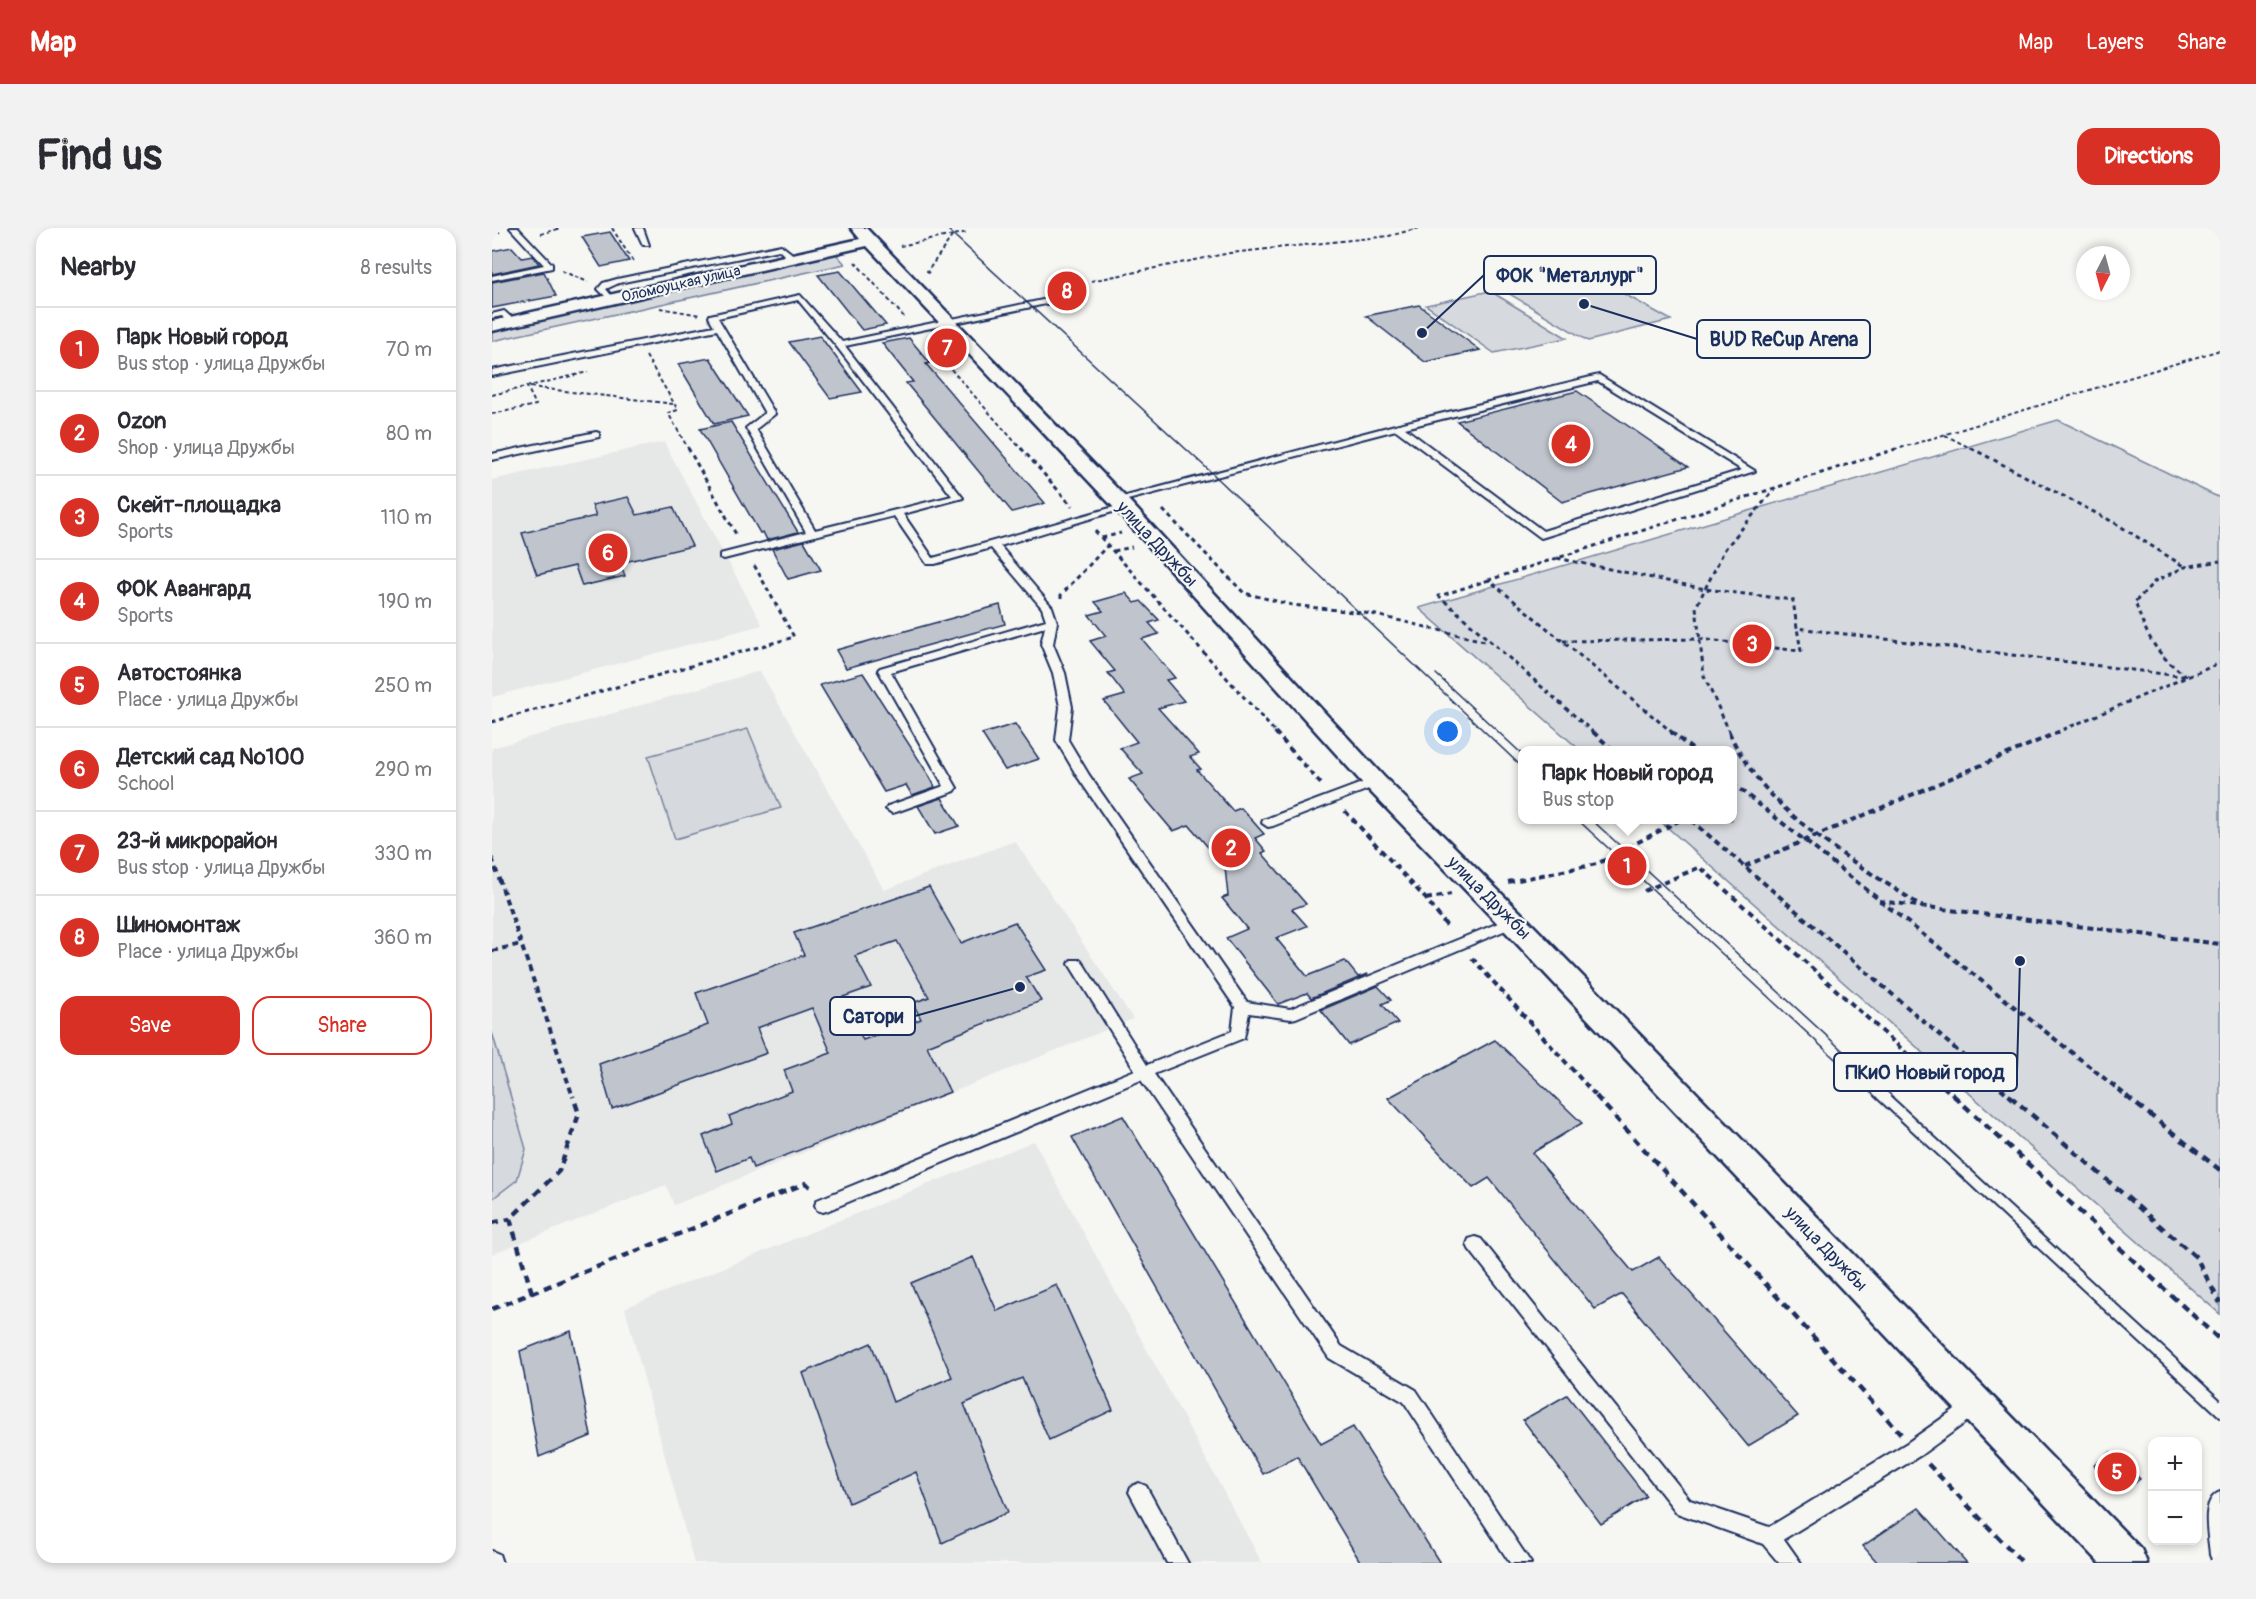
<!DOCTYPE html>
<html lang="en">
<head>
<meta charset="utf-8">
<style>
	body { margin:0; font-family:Pangolin,sans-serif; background:#f2f2f3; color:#2b2b33 }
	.controls { position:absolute; right:18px; bottom:18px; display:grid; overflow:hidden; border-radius:12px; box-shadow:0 3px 9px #0003 }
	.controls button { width:54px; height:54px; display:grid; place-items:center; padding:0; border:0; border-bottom:2px solid #e1e1e2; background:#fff; color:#2b2b33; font:30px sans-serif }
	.compass { position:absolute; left:1584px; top:18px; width:54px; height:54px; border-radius:50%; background:#fff; box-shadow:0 3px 9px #0003; rotate:186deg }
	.you { position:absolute; left:956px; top:504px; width:21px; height:21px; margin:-15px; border:4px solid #fff; border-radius:50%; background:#1a73e8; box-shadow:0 0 0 9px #1a73e833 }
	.badge { display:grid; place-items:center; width:39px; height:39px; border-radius:50%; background:#d93025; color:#fff; font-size:20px; font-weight:700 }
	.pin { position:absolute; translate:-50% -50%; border:3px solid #fff; box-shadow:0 2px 6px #0006 }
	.popup { position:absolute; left:1026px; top:518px; width:219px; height:78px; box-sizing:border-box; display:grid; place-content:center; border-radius:12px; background:#fff; filter:drop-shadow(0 2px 4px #0005); font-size:20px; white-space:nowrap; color:#7c7c81 }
	.popup b { font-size:22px; color:#2b2b33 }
	.popup::after { content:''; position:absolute; left:50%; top:100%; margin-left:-12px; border:12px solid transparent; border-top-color:#fff }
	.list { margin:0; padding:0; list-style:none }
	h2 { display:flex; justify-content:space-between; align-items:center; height:78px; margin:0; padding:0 24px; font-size:26px }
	h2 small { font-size:20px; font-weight:400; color:#7c7c81 }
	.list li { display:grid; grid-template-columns:39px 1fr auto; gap:18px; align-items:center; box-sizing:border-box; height:84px; padding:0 24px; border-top:2px solid #e1e1e2 }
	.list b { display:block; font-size:22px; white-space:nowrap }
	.list p { margin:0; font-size:20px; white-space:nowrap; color:#7c7c81 }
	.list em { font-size:20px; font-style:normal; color:#7c7c81 }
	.actions { display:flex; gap:12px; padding:18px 24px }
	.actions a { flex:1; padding:14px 0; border:2px solid #d93025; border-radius:18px; text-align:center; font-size:21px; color:#d93025 }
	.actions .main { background:#d93025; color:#fff }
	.map { position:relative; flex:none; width:1728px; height:1335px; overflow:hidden; border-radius:18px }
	header { display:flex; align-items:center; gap:36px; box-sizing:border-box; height:84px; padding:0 30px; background:#d93025; color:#fff }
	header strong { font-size:28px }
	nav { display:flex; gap:33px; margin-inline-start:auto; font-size:21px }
	.intro { display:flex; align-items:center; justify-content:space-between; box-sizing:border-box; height:144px; padding:0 36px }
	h1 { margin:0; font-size:42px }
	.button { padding:15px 27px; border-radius:18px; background:#d93025; color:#fff; font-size:21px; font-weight:700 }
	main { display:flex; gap:36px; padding:0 36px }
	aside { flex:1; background:#fff; border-radius:18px; box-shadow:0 3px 9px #0003 }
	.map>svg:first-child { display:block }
</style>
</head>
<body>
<header>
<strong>Map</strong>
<nav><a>Map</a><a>Layers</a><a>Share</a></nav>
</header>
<div class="intro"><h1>Find us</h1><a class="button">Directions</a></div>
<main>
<aside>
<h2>Nearby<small>8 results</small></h2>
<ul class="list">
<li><span class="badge">1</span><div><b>Парк Новый город</b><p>Bus stop · улица Дружбы</p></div><em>70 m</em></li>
<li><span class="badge">2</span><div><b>Ozon</b><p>Shop · улица Дружбы</p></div><em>80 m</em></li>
<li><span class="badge">3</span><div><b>Скейт-площадка</b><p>Sports</p></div><em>110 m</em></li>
<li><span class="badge">4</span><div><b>ФОК Авангард</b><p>Sports</p></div><em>190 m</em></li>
<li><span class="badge">5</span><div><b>Автостоянка</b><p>Place · улица Дружбы</p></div><em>250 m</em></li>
<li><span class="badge">6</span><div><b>Детский сад №100</b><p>School</p></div><em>290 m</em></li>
<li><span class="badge">7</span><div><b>23-й микрорайон</b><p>Bus stop · улица Дружбы</p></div><em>330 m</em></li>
<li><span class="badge">8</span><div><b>Шиномонтаж</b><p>Place · улица Дружбы</p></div><em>360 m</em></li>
</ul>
<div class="actions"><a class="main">Save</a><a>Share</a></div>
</aside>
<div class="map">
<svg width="1728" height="1335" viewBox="0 0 1728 1335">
	<rect width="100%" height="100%" fill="#f6f6f2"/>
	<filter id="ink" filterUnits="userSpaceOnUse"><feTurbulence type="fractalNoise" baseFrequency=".0167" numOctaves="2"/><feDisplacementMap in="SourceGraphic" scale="12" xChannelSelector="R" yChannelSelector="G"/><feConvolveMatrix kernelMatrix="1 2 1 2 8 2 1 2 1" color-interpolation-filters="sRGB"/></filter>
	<g filter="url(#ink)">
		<g fill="#e6e7e7">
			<polygon points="172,214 270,397 0,469 0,252"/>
			<polygon points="268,443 392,662 523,613 641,791 182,977 174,957 0,1026 0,520"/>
			<polygon points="542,913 770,1335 202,1335 133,1080"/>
		</g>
		<g fill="#d6d9dd" stroke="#78849e" stroke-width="1.5">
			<polygon points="344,26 353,36 0,113 0,102"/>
			<polygon points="1087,41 1179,92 1096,113 1006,59"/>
			<polygon points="998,63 1075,110 1002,125 934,77"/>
			<polygon points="1566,192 1728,270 1728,1086 1167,592 1240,592 1240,522 1088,522 927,380"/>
			<polygon points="256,501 289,580 183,611 156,528"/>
			<polygon points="0,804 34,921 25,952 0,971"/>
		</g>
		<g fill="#c0c4cd" stroke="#1b2f5e" stroke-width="1.5" fill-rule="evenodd">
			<polygon points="118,4 137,33 109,39 90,9"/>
			<polygon points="20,19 30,30 41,28 47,36 0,46 0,23"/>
			<polygon points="348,43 394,97 370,102 326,47"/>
			<polygon points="52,44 64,68 0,80 0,54"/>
			<polygon points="927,77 988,122 933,134 874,88"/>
			<polygon points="328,108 370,164 338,170 297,114"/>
			<polygon points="417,110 438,135 434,136 553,275 520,284 414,155 421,154 390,115"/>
			<polygon points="218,130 256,188 222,196 186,136"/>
			<polygon points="1085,163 1196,239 1070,274 965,193"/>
			<polygon points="239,194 306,304 275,312 271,304 268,305 208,201"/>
			<polygon points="136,269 145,287 181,279 200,318 128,335 133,348 90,358 83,338 45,347 30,305 104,288 100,277"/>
			<polygon points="312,313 329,342 296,351 280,321"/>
			<polygon points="634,365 643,375 649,373 667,392 657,395 667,406 650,411 683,450 674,452 692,473 666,480 707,526 698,529 709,541 705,542 741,583 749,580 772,606 763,610 774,623 770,625 814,676 800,681 815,698 784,710 815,748 853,733 866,749 876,746 819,770 815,765 786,776 734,710 755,701 730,670 736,668 733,639 697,597 681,603 637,551 651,546 628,520 645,514 612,473 633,467 616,445 623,443 598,413 614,408 597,387 611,383 603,374"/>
			<polygon points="508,377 513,396 354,440 344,422"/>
			<polygon points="371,445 438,549 443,559 420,567 414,557 392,564 328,457"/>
			<polygon points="523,496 547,531 513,542 490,506"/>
			<polygon points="450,570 467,598 443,606 426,578"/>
			<path d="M437,659L469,715L523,694L554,742L534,749L549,773L435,818L458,864L261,940L257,930L225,943L211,908L240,896L237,888L300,863L292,842L339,825L320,780L265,800L275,825L120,881L107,836L216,797L204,765L312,727L302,705ZM405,713L437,769L421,775L429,791L371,812L351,769L379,759L363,728Z"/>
			<polygon points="886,758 899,772 890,776 906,795 857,817 829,782"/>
			<polygon points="1003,812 1090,895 1040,925 1141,1044 1167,1029 1306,1188 1256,1218 1130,1066 1103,1081 997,950 981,960 896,870"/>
			<polygon points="631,888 829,1216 861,1199 948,1335 869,1335 805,1228 771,1246 580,909"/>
			<polygon points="481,1029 505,1083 565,1057 621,1182 557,1212 530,1150 472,1176 516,1284 450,1315 424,1244 357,1275 311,1145 379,1115 401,1174 460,1149 419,1055"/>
			<polygon points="79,1103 99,1208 47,1229 28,1123"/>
			<polygon points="1075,1167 1154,1268 1109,1296 1031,1192"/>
			<polygon points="1619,1224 1648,1251 1630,1264 1602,1237"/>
			<polygon points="1427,1280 1475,1335 1386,1335 1371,1318"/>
		</g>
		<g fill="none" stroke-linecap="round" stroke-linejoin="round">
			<defs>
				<g id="service">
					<polygon points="18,0 26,0 60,36 60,40 0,52 0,48 52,37"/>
					<polygon points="143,0 151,0 157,17 151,17"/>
					<polygon points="289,17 303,28 303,32 297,32 287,22 127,55 114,61 123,72 119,74 106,61 111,55 125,51"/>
					<path d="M589,64H592V68L353,118L471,270L411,286L441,330L629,277L637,279L508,318L560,379L565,394L561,416L573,445L580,479L576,512L597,547L755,774L798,781L1016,691L1021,689L1028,694L1026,697L804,790L799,791L757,785L752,810L662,846L849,1118L924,1162L1039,1335H1018L912,1174L837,1130L649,852L337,982L331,984L325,982L323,977L325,972L643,842L577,736L579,732H589L655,837L740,803L743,779L585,548L564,512L568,479L561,445L549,416L553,399L399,444L465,560L463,563L404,584L400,585L394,581L396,578L452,558L386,442L388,440L554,392L550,380L499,320L443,336H435L402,288L232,331L228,330V326L314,304L254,200L273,185L225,102L0,148V142L222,98L217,89L218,87L308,67L350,114ZM306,72L345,119L460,268L323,302L264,201L283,186L226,90Z"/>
					<polygon points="12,83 22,92 22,96 16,96 10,88 0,90 0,86"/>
					<path d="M1107,147L1263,243L1049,310L904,202L624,275L619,272L903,197ZM1106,153L1250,242L1051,303L913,200Z"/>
					<polygon points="104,204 107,205 107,209 0,232 0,226"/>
					<polygon points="883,550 889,554 887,557 781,598 776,599 770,595 771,592"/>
					<polygon points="983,1009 989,1011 1198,1272 1277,1299 1415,1215 1476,1172 1482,1170 1488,1172 1491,1178 1488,1184 1429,1227 1292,1311 1309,1335 1287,1335 1271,1316 1185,1285 977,1021 975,1016 977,1011"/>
					<polygon points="647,1255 654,1258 696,1335 675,1335 637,1264 640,1258"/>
					<path d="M1728,1264V1335L1721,1334L1718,1327C1717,1309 1707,1272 1728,1264Z"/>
					<polygon points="0,1323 7,1326 10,1335 0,1335"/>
				</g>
				<polygon id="minor" points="359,0 374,0 639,275 892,549 1031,687 1649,1321 1655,1335 1608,1335 1011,701 874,559 625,283 375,18 0,103 0,93 368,11"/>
			</defs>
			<use href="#service" stroke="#1b2f5e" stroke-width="4"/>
			<use href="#minor" stroke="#1b2f5e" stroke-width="5"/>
			<g stroke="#1b2f5e" stroke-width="2" stroke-dasharray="4 3" stroke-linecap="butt">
				<polyline points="120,0 142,35"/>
				<polyline points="1719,0 1728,3"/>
				<polyline points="0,6 8,4"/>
				<polyline points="49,6 69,0"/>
				<polyline points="408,18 476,4"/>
				<polyline points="363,34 412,89"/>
				<polyline points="70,43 96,54"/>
				<polyline points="437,45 435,44 461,7"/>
				<polyline points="599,53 738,25 897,8 927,0"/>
				<polyline points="168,80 208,87"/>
				<polyline points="436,115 530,222"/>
				<polyline points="154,128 186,182 176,185 197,222"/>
				<polyline points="38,159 182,176"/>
				<polyline points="0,167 96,144"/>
				<polyline points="0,186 44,177 34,157"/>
				<polyline points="1453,207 1482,222"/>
				<polyline points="1402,222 1728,122"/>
			</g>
			<g stroke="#1b2f5e" stroke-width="3" stroke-dasharray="4.5 4" stroke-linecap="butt">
				<polyline points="196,220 245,308"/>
				<polyline points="529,220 580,278"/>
				<polyline points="1479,220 1623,295 1693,339"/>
				<polyline points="671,282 752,365 800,377 880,386 996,414"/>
				<polyline points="603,303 784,505"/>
				<polyline points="610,310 629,305"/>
				<polyline points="622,323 640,319"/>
				<polyline points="1065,330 1213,361 1301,372 1305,400 1696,449"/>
				<polyline points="997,352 947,368 1102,505"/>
				<polyline points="569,370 569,367 616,317"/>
				<polyline points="1071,413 1208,411 1309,423 1305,400"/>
				<path d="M1695,448C1665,429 1654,407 1643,374L1663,353L1693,339L1728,333"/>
				<polyline points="0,494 302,409 261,335"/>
				<polyline points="1181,505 997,352 1407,220"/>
				<polyline points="1238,505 1212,448 1204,379 1233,321 1284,259"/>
				<polyline points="1563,505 1728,435"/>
			</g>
			<g stroke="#1b2f5e" stroke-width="4" stroke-dasharray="6 4.5" stroke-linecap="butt">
				<polyline points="783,504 830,557"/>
				<polyline points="1101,504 1121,522"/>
				<polyline points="1179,504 1201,522"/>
				<path d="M1237,504C1273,586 1361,632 1432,680"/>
				<polyline points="1240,555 1636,869"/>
				<polyline points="853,583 934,671 957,701"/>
				<polyline points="1199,592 1519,869"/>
				<polyline points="0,630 81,869"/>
				<polyline points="1253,638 1567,504"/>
				<polyline points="1016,654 1105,636 1188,592"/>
				<polyline points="1152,663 1208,639 1463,869"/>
				<polyline points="934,671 959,666"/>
				<polyline points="1387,673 1728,716"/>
				<polyline points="0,723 29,716"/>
				<polyline points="980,730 1105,869"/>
			</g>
			<g stroke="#1b2f5e" stroke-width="4.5" stroke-dasharray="8 6" stroke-linecap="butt">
				<polyline points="1104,868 1409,1206"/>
				<polyline points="1462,868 1728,1112"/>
				<polyline points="1518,868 1704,1029 1728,1075"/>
				<polyline points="1634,868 1728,942"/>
				<polyline points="0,995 18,991"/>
				<polyline points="40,1065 18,991 67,943 87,886 81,868"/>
				<polyline points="0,1081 314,955 320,961"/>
				<polyline points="1436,1236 1531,1335"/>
			</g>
			<use href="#service" fill="#f6f6f2" fill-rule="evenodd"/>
			<use href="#minor" fill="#f6f6f2" fill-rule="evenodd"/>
			<g stroke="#1b2f5e" stroke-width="1.5">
				<polyline points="454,0 721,246 1030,539"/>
				<polyline points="944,446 1030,526"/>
				<polyline points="1086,592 1384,869"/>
				<polyline points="1100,592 1401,869"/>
			</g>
			<g stroke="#1b2f5e" stroke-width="2">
				<polyline points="1382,868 1728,1190"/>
				<polyline points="1399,868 1728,1171"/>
			</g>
		</g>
	</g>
	<g text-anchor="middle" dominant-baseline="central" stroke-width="4.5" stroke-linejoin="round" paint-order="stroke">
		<g font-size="15" fill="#1b2f5e" stroke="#f6f6f2">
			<text transform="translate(189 56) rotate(-13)">Оломоуцкая улица</text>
		</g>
		<g font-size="18" fill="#1b2f5e" stroke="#f6f6f2">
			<text transform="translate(665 316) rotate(47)">улица Дружбы</text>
			<text transform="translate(997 670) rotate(45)">улица Дружбы</text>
			<text transform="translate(1334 1021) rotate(46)">улица Дружбы</text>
		</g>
	</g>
	<path fill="none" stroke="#1b2f5e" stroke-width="2" d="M930 105L992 47M1092 76L1205 111M528 759L423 788M1528 733L1525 844"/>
	<g fill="#1b2f5e" stroke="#f6f6f2" stroke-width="2">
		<circle cx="930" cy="105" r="6"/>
		<circle cx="1092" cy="76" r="6"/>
		<circle cx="528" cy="759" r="6"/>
		<circle cx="1528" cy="733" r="6"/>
	</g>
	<g fill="#f6f6f2" stroke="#1b2f5e" stroke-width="2">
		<rect x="992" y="28" width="172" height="38" rx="6"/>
		<rect x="1205" y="92" width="173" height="38" rx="6"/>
		<rect x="338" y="769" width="85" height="38" rx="6"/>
		<rect x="1342" y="825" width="183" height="38" rx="6"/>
	</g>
	<g font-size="20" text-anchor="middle" font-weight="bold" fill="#1b2f5e">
		<text x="1078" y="54">ФОК "Металлург"</text>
		<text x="1292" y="118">BUD ReCup Arena</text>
		<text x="381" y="795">Сатори</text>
		<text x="1433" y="851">ПКиО Новый город</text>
	</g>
</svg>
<div class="controls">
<button>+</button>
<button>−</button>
</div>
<svg class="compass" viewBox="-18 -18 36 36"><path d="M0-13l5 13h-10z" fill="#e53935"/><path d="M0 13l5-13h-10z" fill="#7c7c81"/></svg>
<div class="you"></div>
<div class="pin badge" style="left:1135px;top:638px">1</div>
<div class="popup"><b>Парк Новый город</b>Bus stop</div>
<div class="pin badge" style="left:739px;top:620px">2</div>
<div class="pin badge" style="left:1260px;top:416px">3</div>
<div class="pin badge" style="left:1079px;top:216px">4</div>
<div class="pin badge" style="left:1625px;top:1244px">5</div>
<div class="pin badge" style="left:116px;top:325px">6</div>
<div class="pin badge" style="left:455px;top:120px">7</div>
<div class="pin badge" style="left:575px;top:63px">8</div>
</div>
</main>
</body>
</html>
